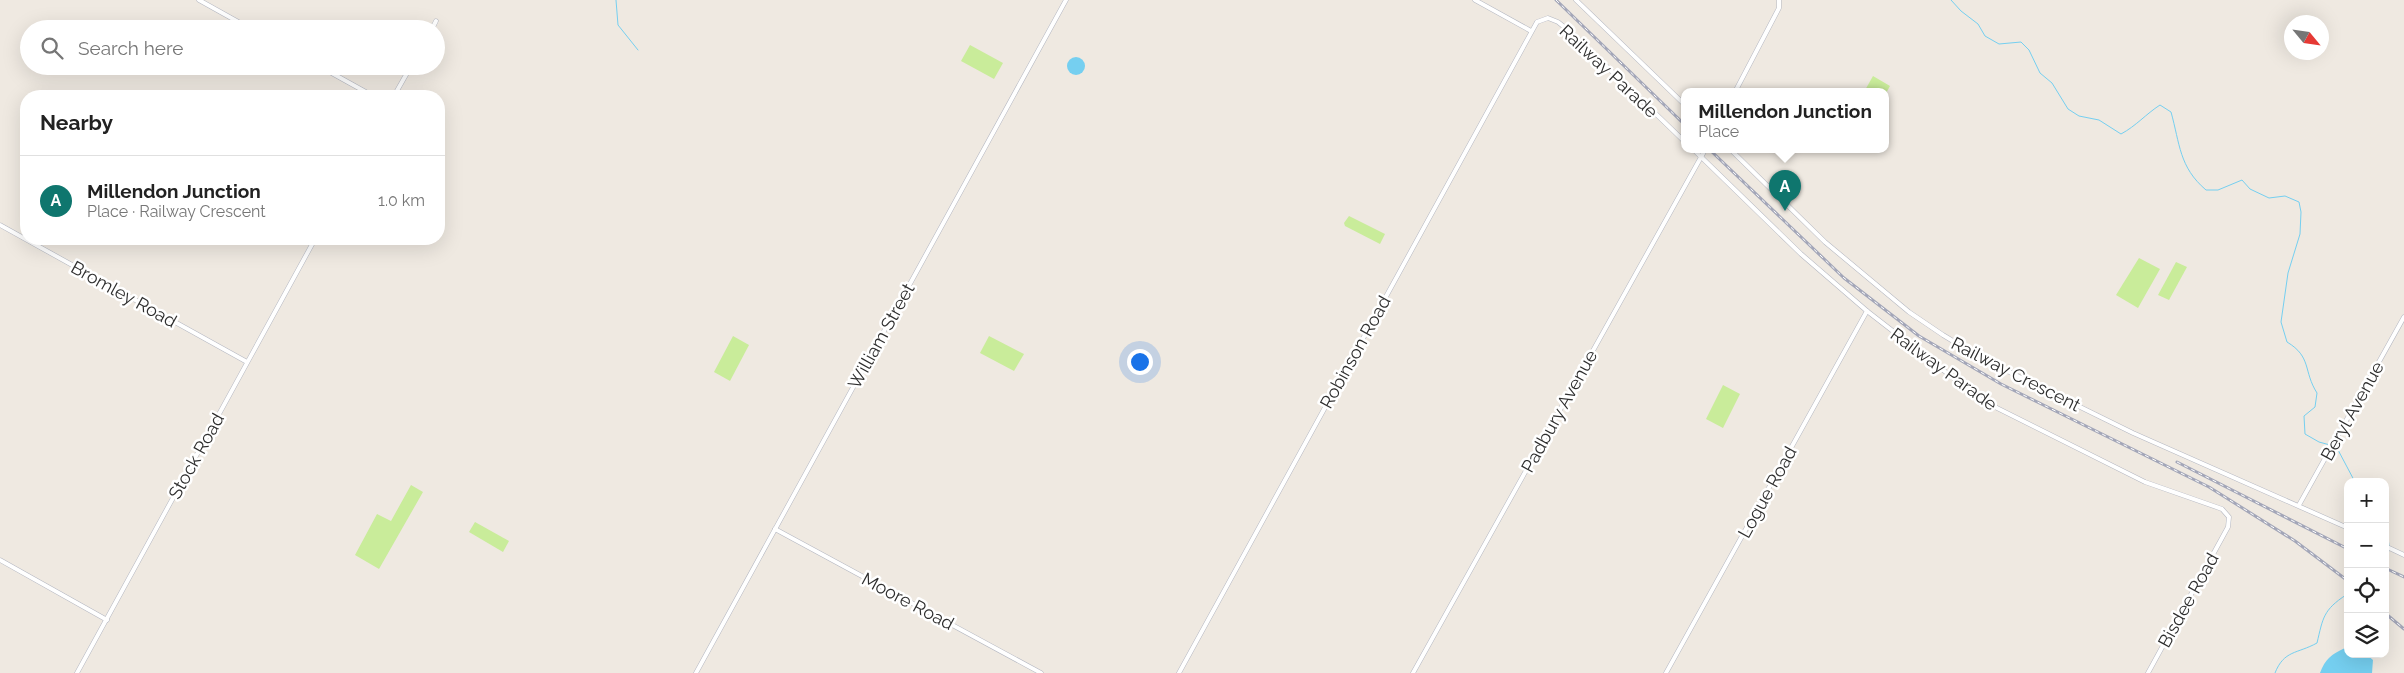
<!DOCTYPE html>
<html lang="en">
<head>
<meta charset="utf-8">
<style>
	body { margin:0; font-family:Raleway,sans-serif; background:#f6f6f6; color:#222 }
	.controls { position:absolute; right:15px; bottom:15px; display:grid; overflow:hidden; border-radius:10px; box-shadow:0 5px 20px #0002 }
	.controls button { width:45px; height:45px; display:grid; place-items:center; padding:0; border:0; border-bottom:1px solid #e0e0e0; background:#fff; color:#222; font:25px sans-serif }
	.compass { position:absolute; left:2284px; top:15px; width:45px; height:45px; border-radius:50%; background:#fff; box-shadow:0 5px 20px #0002; rotate:119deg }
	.you { position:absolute; left:1139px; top:361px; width:18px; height:18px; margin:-12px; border:4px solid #fff; border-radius:50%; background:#1a73e8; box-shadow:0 0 0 8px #1a73e833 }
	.badge { display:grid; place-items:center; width:32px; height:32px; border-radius:50%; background:#0f766e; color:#fff; font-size:16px; font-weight:700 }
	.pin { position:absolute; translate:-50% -41px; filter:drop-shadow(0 1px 2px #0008) }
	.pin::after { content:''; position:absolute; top:26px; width:18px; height:15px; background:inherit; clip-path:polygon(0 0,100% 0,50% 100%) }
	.popup { position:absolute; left:1681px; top:88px; width:208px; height:65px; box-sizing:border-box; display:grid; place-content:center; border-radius:10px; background:#fff; filter:drop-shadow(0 1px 4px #0005); font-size:16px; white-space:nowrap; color:#767676 }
	.popup b { font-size:19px; color:#222 }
	.popup::after { content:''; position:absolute; left:50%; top:100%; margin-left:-10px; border:10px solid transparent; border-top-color:#fff }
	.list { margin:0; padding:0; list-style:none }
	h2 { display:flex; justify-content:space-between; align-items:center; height:65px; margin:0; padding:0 20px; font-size:21px }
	h2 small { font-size:16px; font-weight:400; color:#767676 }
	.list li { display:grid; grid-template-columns:32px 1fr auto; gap:15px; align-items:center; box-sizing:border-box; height:90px; padding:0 20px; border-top:1px solid #e0e0e0 }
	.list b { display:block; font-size:19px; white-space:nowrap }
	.list p { margin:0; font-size:16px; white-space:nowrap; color:#767676 }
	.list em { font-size:16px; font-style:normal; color:#767676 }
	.icon { flex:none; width:28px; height:28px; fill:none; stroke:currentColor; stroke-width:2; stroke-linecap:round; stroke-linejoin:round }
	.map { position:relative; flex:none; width:2404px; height:673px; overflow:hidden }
	.search { position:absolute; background:#fff; box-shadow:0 5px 20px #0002; left:20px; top:20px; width:425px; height:55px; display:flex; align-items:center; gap:12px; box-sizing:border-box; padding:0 18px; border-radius:28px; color:#767676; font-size:19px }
	.panel { position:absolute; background:#fff; box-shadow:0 5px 20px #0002; left:20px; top:90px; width:425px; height:155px; border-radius:20px }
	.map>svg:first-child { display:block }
</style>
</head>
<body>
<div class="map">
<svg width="2404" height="673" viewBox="0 0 2404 673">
	<rect width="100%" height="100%" fill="#efe9e1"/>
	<g fill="#c9ec9a">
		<polygon points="970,45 1003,63 994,79 961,61"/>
		<polygon points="1873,76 1890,86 1885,95 1885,92 1864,92"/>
		<polygon points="1349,216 1385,234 1380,244 1345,226 1344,223"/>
		<polygon points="2139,258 2160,269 2138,308 2116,295"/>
		<polygon points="2176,262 2187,267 2169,300 2158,295"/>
		<polygon points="733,336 749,345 730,381 714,372"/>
		<polygon points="989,336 1024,354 1014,371 980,353"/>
		<polygon points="1723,385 1740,394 1723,428 1706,419"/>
		<polygon points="411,485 423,492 379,569 355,555 377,514 391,521"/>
		<polygon points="475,522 509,541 503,552 469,532"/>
	</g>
	<g fill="#75cff0">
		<circle cx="1076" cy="66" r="9"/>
		<path d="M2345,648L2348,649V654H2366L2373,660L2372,673H2320C2325,659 2332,654 2345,648Z"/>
	</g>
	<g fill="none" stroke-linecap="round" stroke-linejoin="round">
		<g stroke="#75cff0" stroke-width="1">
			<polyline points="616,0 618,25 638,50"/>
			<path d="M1951,0L1961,11L1978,24L1985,36L1999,44L2021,42L2029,50L2040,73L2052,83L2068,109L2079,116L2099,120L2121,134C2136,126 2146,114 2160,105L2171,112C2180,144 2179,167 2206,190H2218L2242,180L2250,189L2269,198L2285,196L2299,202L2301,212L2300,234L2288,273L2281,322L2287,342C2312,357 2303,371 2317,393L2315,407L2304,416L2305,434L2319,442L2330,445"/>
			<polyline points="2334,447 2337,448 2355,482"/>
			<polyline points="2385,511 2389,546"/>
			<polyline points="2385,566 2389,550"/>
			<path d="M2275,673C2284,650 2297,654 2317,643C2323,618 2323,610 2346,595"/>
		</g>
		<defs>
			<g id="street">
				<polyline points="199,0 251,29"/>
				<polyline points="1475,0 1531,31"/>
				<polyline points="1576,0 1685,105"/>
				<polyline points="432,29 436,21"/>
				<polyline points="319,66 373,96"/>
				<polyline points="1735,92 1779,8 1779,0"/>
				<polyline points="394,96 411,66"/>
				<polyline points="1694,150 1801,254 1867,311 1983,401 2145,482 2222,509 2229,517 2228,527 2148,673"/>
				<polyline points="1731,150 1825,242 1909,312 1943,335 1981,358 2133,433 2348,528"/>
				<polyline points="0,225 247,362"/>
				<polyline points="2299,505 2404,317"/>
				<polyline points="775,529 1041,673"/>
				<polyline points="2385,546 2404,555"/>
				<polyline points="0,560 107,620"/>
				<polyline points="77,673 315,239"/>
				<polyline points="696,673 1066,0"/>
				<polyline points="1179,673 1537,22 1548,18 1558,22 1573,34 1685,142"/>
				<polyline points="1413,673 1705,150"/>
				<polyline points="1666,673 1867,311"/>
			</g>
		</defs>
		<use href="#street" stroke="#b4b7c1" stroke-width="5"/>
		<use href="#street" stroke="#fff" stroke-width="4"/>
		<defs>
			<g id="rail">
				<polyline points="1556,0 1685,125"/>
				<polyline points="1710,150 1844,278 1919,336 2001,384 2209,487 2295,541 2348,581"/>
				<polyline points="2177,462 2348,549"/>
				<polyline points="2385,568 2404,577"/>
				<polyline points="2385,613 2404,629"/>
			</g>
		</defs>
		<use href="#rail" stroke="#a3a6b8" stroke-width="3"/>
		<use href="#rail" stroke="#fff" stroke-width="1" stroke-dasharray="4" stroke-linecap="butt"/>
	</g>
	<g text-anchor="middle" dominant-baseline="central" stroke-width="5" stroke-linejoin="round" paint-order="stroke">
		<g font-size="18" fill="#2e2e2e" stroke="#fff">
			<text transform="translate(1609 71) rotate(43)">Railway Parade</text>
			<text transform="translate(124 294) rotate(29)">Bromley Road</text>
			<text transform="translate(881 336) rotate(-61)">William Street</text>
			<text transform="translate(1355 352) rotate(-61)">Robinson Road</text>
			<text transform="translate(1944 369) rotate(36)">Railway Parade</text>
			<text transform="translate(2016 374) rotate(27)">Railway Crescent</text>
			<text transform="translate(1559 411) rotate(-61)">Padbury Avenue</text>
			<text transform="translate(2352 411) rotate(-61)">Beryl Avenue</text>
			<text transform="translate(196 456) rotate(-61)">Stock Road</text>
			<text transform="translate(1767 492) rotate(-61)">Logue Road</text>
			<text transform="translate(2188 600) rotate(-61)">Bisdee Road</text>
			<text transform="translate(908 601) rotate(28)">Moore Road</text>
		</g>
	</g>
</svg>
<div class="controls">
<button>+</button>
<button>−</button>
<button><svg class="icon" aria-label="locate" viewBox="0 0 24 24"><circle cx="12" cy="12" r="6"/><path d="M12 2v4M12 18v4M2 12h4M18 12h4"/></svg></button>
<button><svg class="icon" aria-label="layers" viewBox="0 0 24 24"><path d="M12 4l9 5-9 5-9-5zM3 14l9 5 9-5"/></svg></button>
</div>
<svg class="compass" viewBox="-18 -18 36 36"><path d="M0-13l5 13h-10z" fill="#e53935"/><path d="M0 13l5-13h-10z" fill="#767676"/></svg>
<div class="you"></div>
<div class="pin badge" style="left:1785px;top:211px">A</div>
<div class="popup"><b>Millendon Junction</b>Place</div>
<div class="search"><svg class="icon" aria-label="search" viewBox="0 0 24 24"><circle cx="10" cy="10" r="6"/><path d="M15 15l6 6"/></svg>Search here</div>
<section class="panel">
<h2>Nearby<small></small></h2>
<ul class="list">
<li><span class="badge">A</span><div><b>Millendon Junction</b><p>Place · Railway Crescent</p></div><em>1.0 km</em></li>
</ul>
</section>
</div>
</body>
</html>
